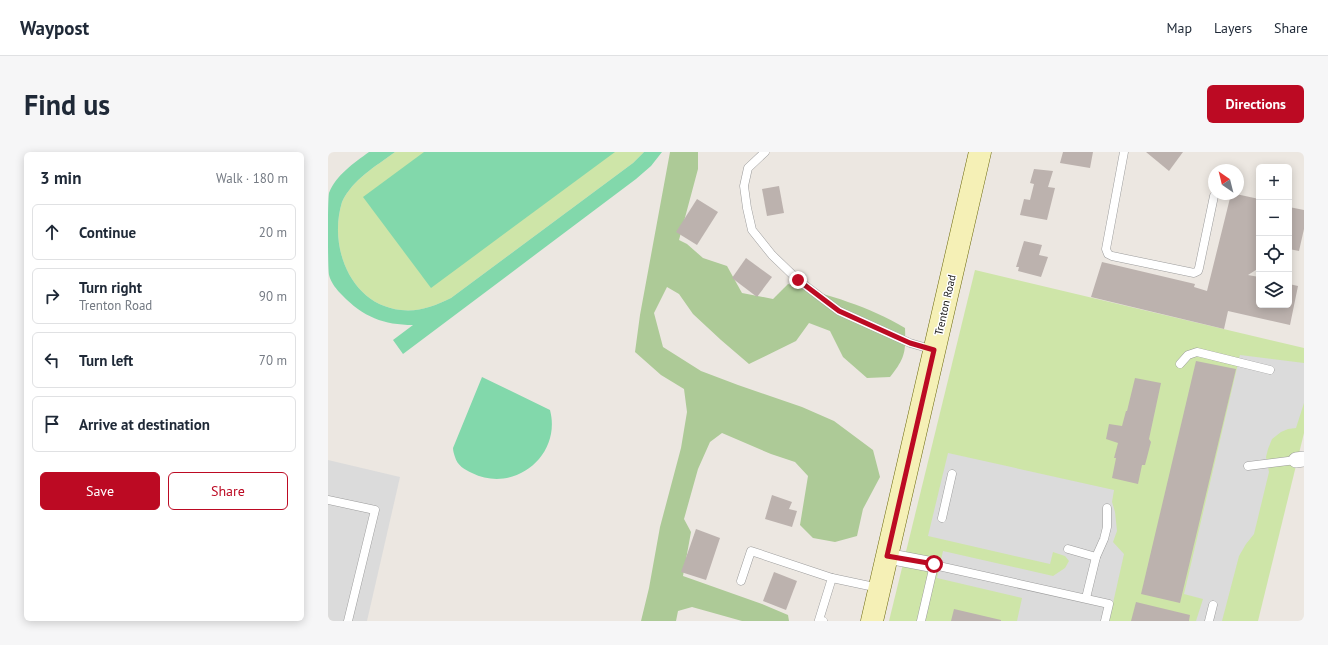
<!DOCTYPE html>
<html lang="en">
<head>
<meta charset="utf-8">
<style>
	body { margin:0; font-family:"PT Sans",sans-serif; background:#f6f6f7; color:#1f2937 }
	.controls { position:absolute; right:12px; top:12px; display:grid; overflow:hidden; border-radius:6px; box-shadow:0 2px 10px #0003 }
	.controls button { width:36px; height:36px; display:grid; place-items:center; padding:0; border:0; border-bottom:1px solid #e0e1e3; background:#fff; color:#1f2937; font:20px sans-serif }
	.compass { position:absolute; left:880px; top:12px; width:36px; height:36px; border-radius:50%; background:#fff; box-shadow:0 2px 10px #0003; rotate:325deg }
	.stop { position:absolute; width:12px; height:12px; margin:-9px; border:3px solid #bc0a23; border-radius:50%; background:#fff }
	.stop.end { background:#bc0a23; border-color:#fff; box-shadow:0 1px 4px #0008 }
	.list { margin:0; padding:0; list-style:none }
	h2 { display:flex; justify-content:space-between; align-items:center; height:52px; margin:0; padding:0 16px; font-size:17px }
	h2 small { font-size:13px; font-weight:400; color:#747a83 }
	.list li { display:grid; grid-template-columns:26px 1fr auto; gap:12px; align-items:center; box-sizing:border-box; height:56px; margin:0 8px 8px; padding:0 8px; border:1px solid #e0e1e3; border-radius:6px }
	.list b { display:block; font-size:15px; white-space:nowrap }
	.list p { margin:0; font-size:13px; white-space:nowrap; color:#747a83 }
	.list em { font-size:13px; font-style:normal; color:#747a83 }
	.actions { display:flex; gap:8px; padding:12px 16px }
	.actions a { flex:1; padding:9px 0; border:1px solid #bc0a23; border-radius:6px; text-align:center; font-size:14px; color:#bc0a23 }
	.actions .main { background:#bc0a23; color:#fff }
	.icon { flex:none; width:22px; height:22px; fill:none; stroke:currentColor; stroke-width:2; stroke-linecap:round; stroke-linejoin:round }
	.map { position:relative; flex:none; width:976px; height:469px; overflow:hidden; border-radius:6px }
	header { display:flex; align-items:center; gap:24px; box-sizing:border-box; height:56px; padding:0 20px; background:#fff; border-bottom:1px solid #e0e1e3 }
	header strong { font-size:19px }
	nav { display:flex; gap:22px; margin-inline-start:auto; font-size:14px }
	.intro { display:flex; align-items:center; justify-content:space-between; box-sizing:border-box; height:96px; padding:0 24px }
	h1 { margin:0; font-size:28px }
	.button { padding:10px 18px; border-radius:6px; background:#bc0a23; color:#fff; font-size:14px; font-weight:700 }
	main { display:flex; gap:24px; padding:0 24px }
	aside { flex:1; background:#fff; border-radius:6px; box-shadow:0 2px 10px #0003 }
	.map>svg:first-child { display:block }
</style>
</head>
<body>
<header>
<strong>Waypost</strong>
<nav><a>Map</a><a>Layers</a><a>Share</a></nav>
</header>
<div class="intro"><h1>Find us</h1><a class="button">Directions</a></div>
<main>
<aside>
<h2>3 min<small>Walk · 180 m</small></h2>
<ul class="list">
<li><svg class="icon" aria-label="ahead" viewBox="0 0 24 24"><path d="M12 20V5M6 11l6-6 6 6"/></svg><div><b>Continue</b></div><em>20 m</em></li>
<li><svg class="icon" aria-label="right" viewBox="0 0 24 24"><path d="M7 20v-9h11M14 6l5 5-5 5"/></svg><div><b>Turn right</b><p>Trenton Road</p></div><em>90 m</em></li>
<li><svg class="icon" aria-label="left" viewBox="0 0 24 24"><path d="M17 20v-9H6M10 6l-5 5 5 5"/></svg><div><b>Turn left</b></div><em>70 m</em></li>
<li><svg class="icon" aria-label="arrive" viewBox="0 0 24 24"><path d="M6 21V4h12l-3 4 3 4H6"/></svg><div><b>Arrive at destination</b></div></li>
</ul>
<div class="actions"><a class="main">Save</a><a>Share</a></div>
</aside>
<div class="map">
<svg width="976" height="469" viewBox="0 0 976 469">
	<rect width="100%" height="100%" fill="#ece7e1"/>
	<g fill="#cee5a8">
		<path d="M67,0H316L305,11L123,146C107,154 91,160 73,158C23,153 0,95 14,50C25,27 47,15 67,0Z"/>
		<polygon points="647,118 976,196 976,281 930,469 561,469"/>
	</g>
	<path fill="#adca97" d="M342,0H370V17L351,88L359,92L375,106L399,114L414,141L445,147L460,132C500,143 541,154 577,176C578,200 577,206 562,225L539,226L515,205L502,179L481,171L468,189L421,212L393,188L365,162L351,142L339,135L326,161L335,195L373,219L410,233L474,255L506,269L545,298L552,325L535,357L529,384L507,390L485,386L472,373L480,324L467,310L443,302L394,281L382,290L370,317L356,367L363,380L355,424L434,452L460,463L461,469H414L364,455L350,459L348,469H313L321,436L332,375L353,296L359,260L356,237L333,223L307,200L312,163Z"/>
	<g fill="#82d8ab">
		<path d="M41,0H67C47,15 25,27 14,50C0,95 23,153 73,158C91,160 107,154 123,146L305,11L316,0H334L323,14L308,27L75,202L65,188L85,173C56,173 35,165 14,143C9,138 3,131 1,123C0,116 0,90 0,81C0,72 0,48 1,41C8,23 26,11 41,0Z"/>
		<polygon points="96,0 287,0 103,136 35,45"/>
		<path d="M154,225L222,258C234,304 186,342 144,321C137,318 129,313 127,305C126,302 125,299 125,296Z"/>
	</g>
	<g fill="#dbdbdb">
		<polygon points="912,203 976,211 976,251 968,276 960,277 953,280 944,287 940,297 938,305 941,320 926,382 918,392 911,404 894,469 868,469 875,447 856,442"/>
		<polygon points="620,301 786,338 784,350 787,360 789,379 785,390 796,402 781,469 689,469 694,446 609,426 615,399 725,424 737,416 741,409 737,404 725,400 722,412 600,384"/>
		<polygon points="0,308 72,325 39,469 0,469"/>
	</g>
	<g fill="#bcb2ae">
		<polygon points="735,0 765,0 762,16 732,11"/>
		<polygon points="818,0 855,0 841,19"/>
		<polygon points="706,17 725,19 720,35 727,36 719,68 692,63 696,47 702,48 706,32 702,31"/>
		<polygon points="451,34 456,61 439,64 434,37"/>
		<polygon points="903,42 908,42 931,47 931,89 930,89 931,91 931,116 920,123 931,125 931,153 961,153 961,132 970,134 962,173 900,159 896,177 763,145 774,110 867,132 866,135 879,139"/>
		<polygon points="369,47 390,60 369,93 348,80"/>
		<polygon points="961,55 976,58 976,77 971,99 961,97"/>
		<polygon points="696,89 714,93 711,103 720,105 713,125 690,119 691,115 688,115"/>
		<polygon points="418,106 444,125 429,145 404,126"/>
		<polygon points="868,209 908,217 852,451 813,442"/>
		<polygon points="807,226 833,231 821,287 823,290 817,313 814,313 810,332 784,326 788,306 786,306 790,291 778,287 781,272 794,274 798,259 799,259"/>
		<polygon points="444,343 464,350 461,357 469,359 464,375 437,367"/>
		<polygon points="368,377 392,386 378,428 353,420"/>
		<polygon points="446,420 469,429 458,458 435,449"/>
		<polygon points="808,450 862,463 861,469 803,469"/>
		<polygon points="626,457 673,468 673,469 623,469"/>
	</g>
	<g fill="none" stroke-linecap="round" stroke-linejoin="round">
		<defs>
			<g id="lane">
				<polyline points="437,0 420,16 416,34 419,56 424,78 444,103 470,128 511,159 582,191 606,198"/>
				<polyline points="796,0 778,97 780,102 784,104 866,121 870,119 871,116 886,44"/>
				<polyline points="852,212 860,203 869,200 942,218"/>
				<polyline points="920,314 968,308"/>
				<polyline points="0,348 47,358 20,469"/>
				<polyline points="614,366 624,322"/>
				<polyline points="740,397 768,405"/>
				<polyline points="413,429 423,399 504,426 551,436"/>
				<polyline points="758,446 768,405 776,387 779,375 779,356"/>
				<polyline points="495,469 491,468 504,426"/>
				<polyline points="593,469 606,413 781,452 777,469"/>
				<polyline points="881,469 885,453"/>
			</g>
			<g id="street">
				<polyline points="968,308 976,307"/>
				<polyline points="559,404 606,413"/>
			</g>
			<polyline id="secondary" points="544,469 652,0"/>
		</defs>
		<use href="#lane" stroke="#9c9c9c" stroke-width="9"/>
		<use href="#street" stroke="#9c9c9c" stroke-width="16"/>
		<use href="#secondary" stroke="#6a670a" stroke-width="23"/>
		<use href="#lane" stroke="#fff" stroke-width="8"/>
		<use href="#street" stroke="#fff" stroke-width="15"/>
		<use href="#secondary" stroke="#f5f0b6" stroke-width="22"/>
	</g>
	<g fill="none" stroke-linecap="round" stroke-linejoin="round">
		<polyline stroke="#bc0a23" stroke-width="5" points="470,128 511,159 582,191 606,198 559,404 606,412"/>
	</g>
	<g text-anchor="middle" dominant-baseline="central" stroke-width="3" stroke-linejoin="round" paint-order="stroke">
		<g font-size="11" fill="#1b1b1b" stroke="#fff">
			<text transform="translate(617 153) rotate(-77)">Trenton Road</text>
		</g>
	</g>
</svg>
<div class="controls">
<button>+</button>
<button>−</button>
<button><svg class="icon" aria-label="locate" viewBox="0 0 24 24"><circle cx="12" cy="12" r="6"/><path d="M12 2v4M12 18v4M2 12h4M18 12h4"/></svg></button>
<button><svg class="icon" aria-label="layers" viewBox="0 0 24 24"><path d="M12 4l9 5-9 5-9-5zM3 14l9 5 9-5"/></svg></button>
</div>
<svg class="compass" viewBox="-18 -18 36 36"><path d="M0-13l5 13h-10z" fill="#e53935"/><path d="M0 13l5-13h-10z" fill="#747a83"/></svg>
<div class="stop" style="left:606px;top:412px"></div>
<div class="stop end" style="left:470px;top:128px"></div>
</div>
</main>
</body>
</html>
